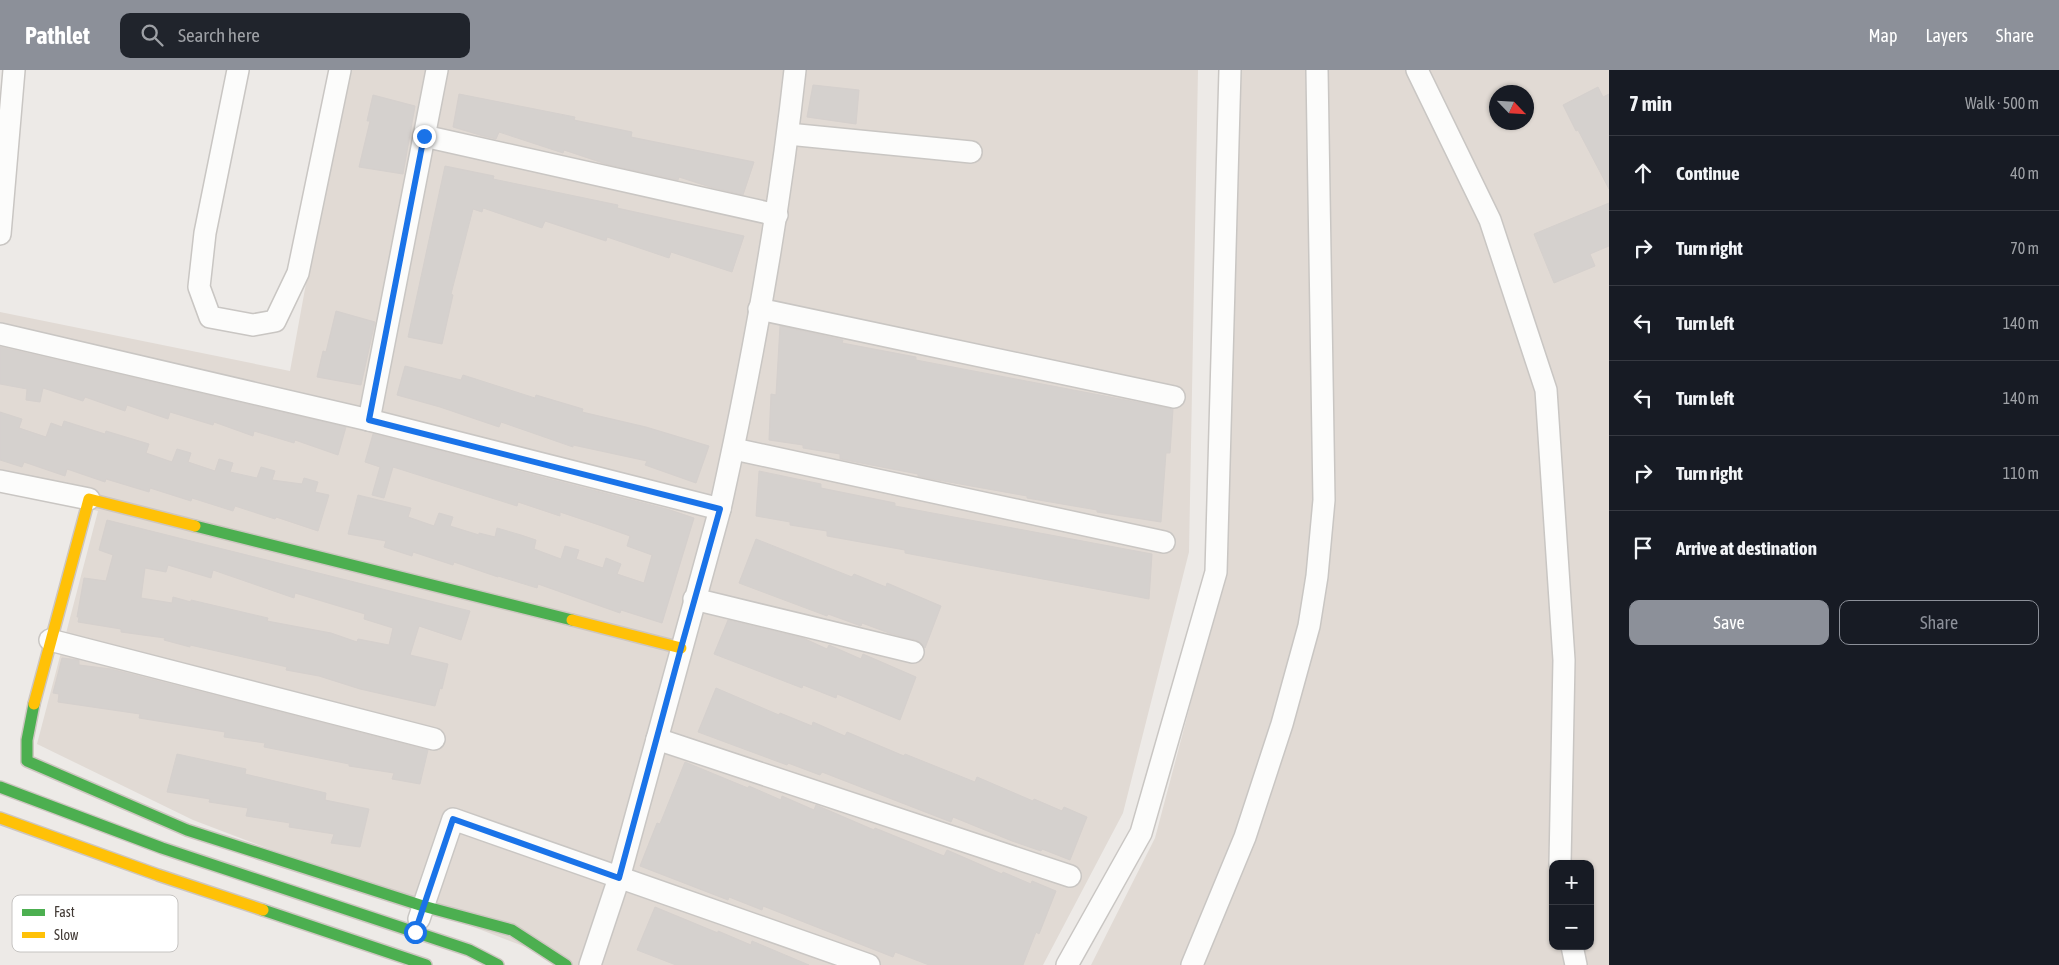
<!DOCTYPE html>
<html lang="en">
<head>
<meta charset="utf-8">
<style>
	body { margin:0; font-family:"Asap Condensed",sans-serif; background:#20242c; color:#f1f3f6 }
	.controls { position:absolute; right:15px; bottom:15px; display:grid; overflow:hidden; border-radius:10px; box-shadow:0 1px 4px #0004 }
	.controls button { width:45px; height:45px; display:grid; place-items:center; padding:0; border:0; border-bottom:1px solid #363941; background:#171b24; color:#f1f3f6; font:25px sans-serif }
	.compass { position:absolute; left:1489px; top:15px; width:45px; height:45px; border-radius:50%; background:#171b24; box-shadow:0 1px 4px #0004; rotate:115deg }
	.stop { position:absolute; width:15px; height:15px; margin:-11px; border:4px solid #1a73e8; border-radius:50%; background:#fff }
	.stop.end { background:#1a73e8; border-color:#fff; box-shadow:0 1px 5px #0008 }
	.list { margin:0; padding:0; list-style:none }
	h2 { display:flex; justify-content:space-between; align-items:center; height:65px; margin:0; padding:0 20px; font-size:21px }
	h2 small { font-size:16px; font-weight:400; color:#9ea1a6 }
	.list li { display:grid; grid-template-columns:32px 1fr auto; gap:15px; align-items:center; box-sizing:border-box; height:75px; padding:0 20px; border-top:1px solid #363941 }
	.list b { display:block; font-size:19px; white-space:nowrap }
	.list em { font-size:16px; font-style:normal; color:#9ea1a6 }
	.actions { display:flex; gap:10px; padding:15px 20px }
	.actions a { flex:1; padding:11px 0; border:1px solid #8c9099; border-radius:10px; text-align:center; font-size:18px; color:#8c9099 }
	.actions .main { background:#8c9099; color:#fff }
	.icon { flex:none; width:28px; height:28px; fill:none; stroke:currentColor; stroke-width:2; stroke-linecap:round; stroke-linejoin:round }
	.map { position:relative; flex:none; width:1609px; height:895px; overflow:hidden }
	header { display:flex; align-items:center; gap:30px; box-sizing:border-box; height:70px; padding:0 25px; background:#8c9099; color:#fff }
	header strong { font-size:24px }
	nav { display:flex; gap:28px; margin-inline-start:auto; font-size:18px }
	.search { width:350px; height:45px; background:#20242c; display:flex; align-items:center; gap:12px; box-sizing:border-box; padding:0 18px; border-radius:10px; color:#9ea1a6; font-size:19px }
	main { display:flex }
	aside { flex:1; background:#171b24 }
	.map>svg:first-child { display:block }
</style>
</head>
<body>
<header>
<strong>Pathlet</strong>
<div class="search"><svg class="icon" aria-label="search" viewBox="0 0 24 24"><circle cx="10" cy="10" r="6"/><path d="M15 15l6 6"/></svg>Search here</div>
<nav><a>Map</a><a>Layers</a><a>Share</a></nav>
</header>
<main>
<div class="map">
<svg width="1609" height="895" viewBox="0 0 1609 895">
	<rect width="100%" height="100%" fill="#edeae7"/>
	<g fill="#e1dad4" fill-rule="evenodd">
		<polygon points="345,0 1198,0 1189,482 1123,743 1043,895 573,895 193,750 37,674 98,441 0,417 0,242 290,301"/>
		<path d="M1238,0H1609V895H1091L1155,768L1225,504ZM1496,22H1526V52H1496ZM1553,794H1590V876H1553Z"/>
	</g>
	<g fill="#d5d1ce" stroke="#d5d0cd" fill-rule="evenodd">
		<polygon points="813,15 859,20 856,54 807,47"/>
		<polygon points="1598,17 1603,27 1609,24 1609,119 1578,60 1576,61 1563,35"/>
		<polygon points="459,24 575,47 574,50 632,62 631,67 754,92 743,125 710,117 679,107 678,110 609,95 564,80 563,83 499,62 496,69 483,66 453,57"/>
		<polygon points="373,25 415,36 403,104 359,97 370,51 367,51"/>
		<polygon points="445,96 494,106 493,109 618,135 617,138 744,166 732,202 671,182 669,188 607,167 606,171 545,151 542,158 483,138 482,142 473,139 451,224 453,225 442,274 408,267"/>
		<polygon points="1609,133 1609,176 1590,184 1595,196 1554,213 1534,164"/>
		<polygon points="336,241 375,252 361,315 317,307 323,281 326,282"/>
		<polygon points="780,256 843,270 842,273 916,287 916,290 1173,339 1170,383 1166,383 1161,452 1097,442 1097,440 1027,428 1027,426 932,409 918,406 918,404 840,389 840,384 803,378 803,375 769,370 771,324 776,325"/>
		<polygon points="0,277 65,292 346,357 338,385 295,370 294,373 254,361 253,366 214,352 213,355 170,342 168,349 127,335 125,341 85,327 83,331 43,318 40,332 26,330 27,319 0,314"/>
		<polygon points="405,296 461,310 463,305 535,328 536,325 583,339 582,342 646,357 709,376 696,413 645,395 647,391 573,375 573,377 501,352 499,357 440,337 397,325"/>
		<polygon points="0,342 22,349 19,358 46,367 51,353 62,357 64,351 105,364 106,361 149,374 146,383 172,392 177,379 191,383 188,392 215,401 219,389 233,393 230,402 257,408 261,397 275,401 272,410 302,414 304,408 318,412 315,422 329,425 318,461 276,447 275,449 235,436 233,441 192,428 191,431 150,418 149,422 106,409 105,412 67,399 65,406 24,392 22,397 0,390"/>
		<polygon points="373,364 667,439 694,448 662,553 621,540 620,543 538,514 537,518 498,506 498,507 454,492 453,495 413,482 412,486 384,477 386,471 348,464 358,425 411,438 408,447 434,456 439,443 453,447 450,456 479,465 479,463 495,467 497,458 521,465 536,470 534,479 561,489 565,476 579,480 576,489 603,498 606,488 621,494 617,504 644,513 652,485 627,476 630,466 602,456 560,442 560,446 518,432 517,436 393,397 384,428 372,425 380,397 365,392"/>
		<polygon points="759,401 821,414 821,418 895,433 895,436 1152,484 1149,529 905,483 905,480 827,466 827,461 790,455 790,452 756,446"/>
		<path d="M107,450L470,541L461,570L419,556L410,585L448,594L442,619L440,618L435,636L360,619L319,606L286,600L287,597L190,575V577L164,570L165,568L121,562V559L78,552L79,547H77L84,508L106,511L113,485L99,480ZM168,495L211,508L213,500L294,528L295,523L365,544L364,549L393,558L389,575L358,569L357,572L331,563L267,551L268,548L191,530V532L173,527L172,533L141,528L145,498L166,502Z"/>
		<polygon points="756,469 852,507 854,504 886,517 887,513 941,536 925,578 921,573 916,570 889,563 862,553 861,556 828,544 827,546 739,513"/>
		<polygon points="728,550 803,568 827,579 829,575 861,589 863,584 916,607 900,650 837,624 836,628 803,615 802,618 714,584"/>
		<polygon points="62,588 79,590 79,595 111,599 428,680 420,714 392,709 394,703 349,696 349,694 264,677 265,673 224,667 225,662 139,648 140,644 58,632 59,624 53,623"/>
		<polygon points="716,618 779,645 780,643 812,656 813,652 845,666 847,662 904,686 905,684 975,712 977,707 1033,731 1034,729 1062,741 1064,737 1087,747 1070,790 1042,779 1041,781 1012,771 953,747 951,752 822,702 820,705 788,693 787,695 698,662"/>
		<polygon points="177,684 246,699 245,704 326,723 325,730 369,739 360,777 331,773 334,764 289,757 290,753 246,746 248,738 209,732 210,729 167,722"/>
		<polygon points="685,692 748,718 749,716 781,730 782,726 814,740 816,735 874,760 875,758 944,786 947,780 1002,804 1003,802 1031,814 1032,811 1056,821 1039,864 1036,862 1023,895 929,895 895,882 893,887 763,836 762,840 729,827 728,830 640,796 657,753 660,754"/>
		<polygon points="655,837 718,863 718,861 751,875 752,871 809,895 676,895 637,880"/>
	</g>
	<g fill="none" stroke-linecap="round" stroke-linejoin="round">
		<defs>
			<g id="street">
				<polyline points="238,0 205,163 199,217 210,247 253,255 275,251 298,203 340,0"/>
				<polyline points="1417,0 1490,150 1546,320 1564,590 1560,794"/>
				<polyline points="788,64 971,82"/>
				<polyline points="424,66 777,145"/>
				<polyline points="0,164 14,0"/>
				<polyline points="759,239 1174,327"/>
				<polyline points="0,264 369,350 720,439"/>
				<polyline points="369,350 437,0"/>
				<polyline points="734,379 1164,472"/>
				<polyline points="0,411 89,429"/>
				<polyline points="694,529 913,582"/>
				<polyline points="50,570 434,669"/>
				<polyline points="657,669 1070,806"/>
				<polyline points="419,849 453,749 869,895"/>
				<polyline points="1572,876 1576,895"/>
				<path d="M590,895L619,808L720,439C752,294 779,147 795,0"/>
				<polyline points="1067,895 1141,763 1216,502 1230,0"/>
				<polyline points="1192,895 1245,767 1282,654 1309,556 1317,506 1324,430 1317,0"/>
			</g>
			<g id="fast">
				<polyline points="195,456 572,550"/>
				<polyline points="34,634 27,670 27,691 187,760 423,836 512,860 566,895"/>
				<polyline points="0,717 162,778 469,880 498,895"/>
				<polyline points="263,840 426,895"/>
			</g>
			<g id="slow">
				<polyline points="572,550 681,578"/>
				<polyline points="34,634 89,429 195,456"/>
				<polyline points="0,748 158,805 263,840"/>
			</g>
		</defs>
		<use href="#street" stroke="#c9c6c3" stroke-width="24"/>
		<use href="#fast" stroke="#cdc6c0" stroke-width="14"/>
		<use href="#slow" stroke="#cdc6c0" stroke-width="14"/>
		<use href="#street" stroke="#fcfcfb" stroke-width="21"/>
		<use href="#fast" stroke="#4caf50" stroke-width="11"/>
		<use href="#slow" stroke="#ffc107" stroke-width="11"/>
	</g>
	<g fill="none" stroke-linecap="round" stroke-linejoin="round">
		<polyline stroke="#1a73e8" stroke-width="6" points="415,862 453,749 619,808 681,578 720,439 369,350 424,66"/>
	</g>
	<rect x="12" y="825" width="166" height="57" rx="8" fill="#fff" stroke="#c6c4c2" stroke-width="1"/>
	<rect x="22" y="839" width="23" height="7" fill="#4caf50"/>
	<rect x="22" y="862" width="23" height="6" fill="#ffc107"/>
	<g font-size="14" fill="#413934">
		<text x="54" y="847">Fast</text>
		<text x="54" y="870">Slow</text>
	</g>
</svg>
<div class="controls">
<button>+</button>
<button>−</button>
</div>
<svg class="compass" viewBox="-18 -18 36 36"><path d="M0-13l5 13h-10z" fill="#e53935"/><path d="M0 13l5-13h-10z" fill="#9ea1a6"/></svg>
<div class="stop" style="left:415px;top:862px"></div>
<div class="stop end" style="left:424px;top:66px"></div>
</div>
<aside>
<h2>7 min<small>Walk · 500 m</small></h2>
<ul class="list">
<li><svg class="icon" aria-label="ahead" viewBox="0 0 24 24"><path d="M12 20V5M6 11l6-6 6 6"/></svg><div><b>Continue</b></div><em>40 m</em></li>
<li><svg class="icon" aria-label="right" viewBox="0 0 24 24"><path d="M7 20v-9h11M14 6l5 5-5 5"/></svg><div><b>Turn right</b></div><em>70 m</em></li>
<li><svg class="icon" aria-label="left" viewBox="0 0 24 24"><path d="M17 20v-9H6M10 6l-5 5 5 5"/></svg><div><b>Turn left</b></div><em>140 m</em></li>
<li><svg class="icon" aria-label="left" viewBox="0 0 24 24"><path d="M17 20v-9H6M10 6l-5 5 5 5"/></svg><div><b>Turn left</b></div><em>140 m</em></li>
<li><svg class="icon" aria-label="right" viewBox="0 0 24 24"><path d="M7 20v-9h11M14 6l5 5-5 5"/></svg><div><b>Turn right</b></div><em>110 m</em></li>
<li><svg class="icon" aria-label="arrive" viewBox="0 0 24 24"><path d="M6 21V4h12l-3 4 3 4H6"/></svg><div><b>Arrive at destination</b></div></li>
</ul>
<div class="actions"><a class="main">Save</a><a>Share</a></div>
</aside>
</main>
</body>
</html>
